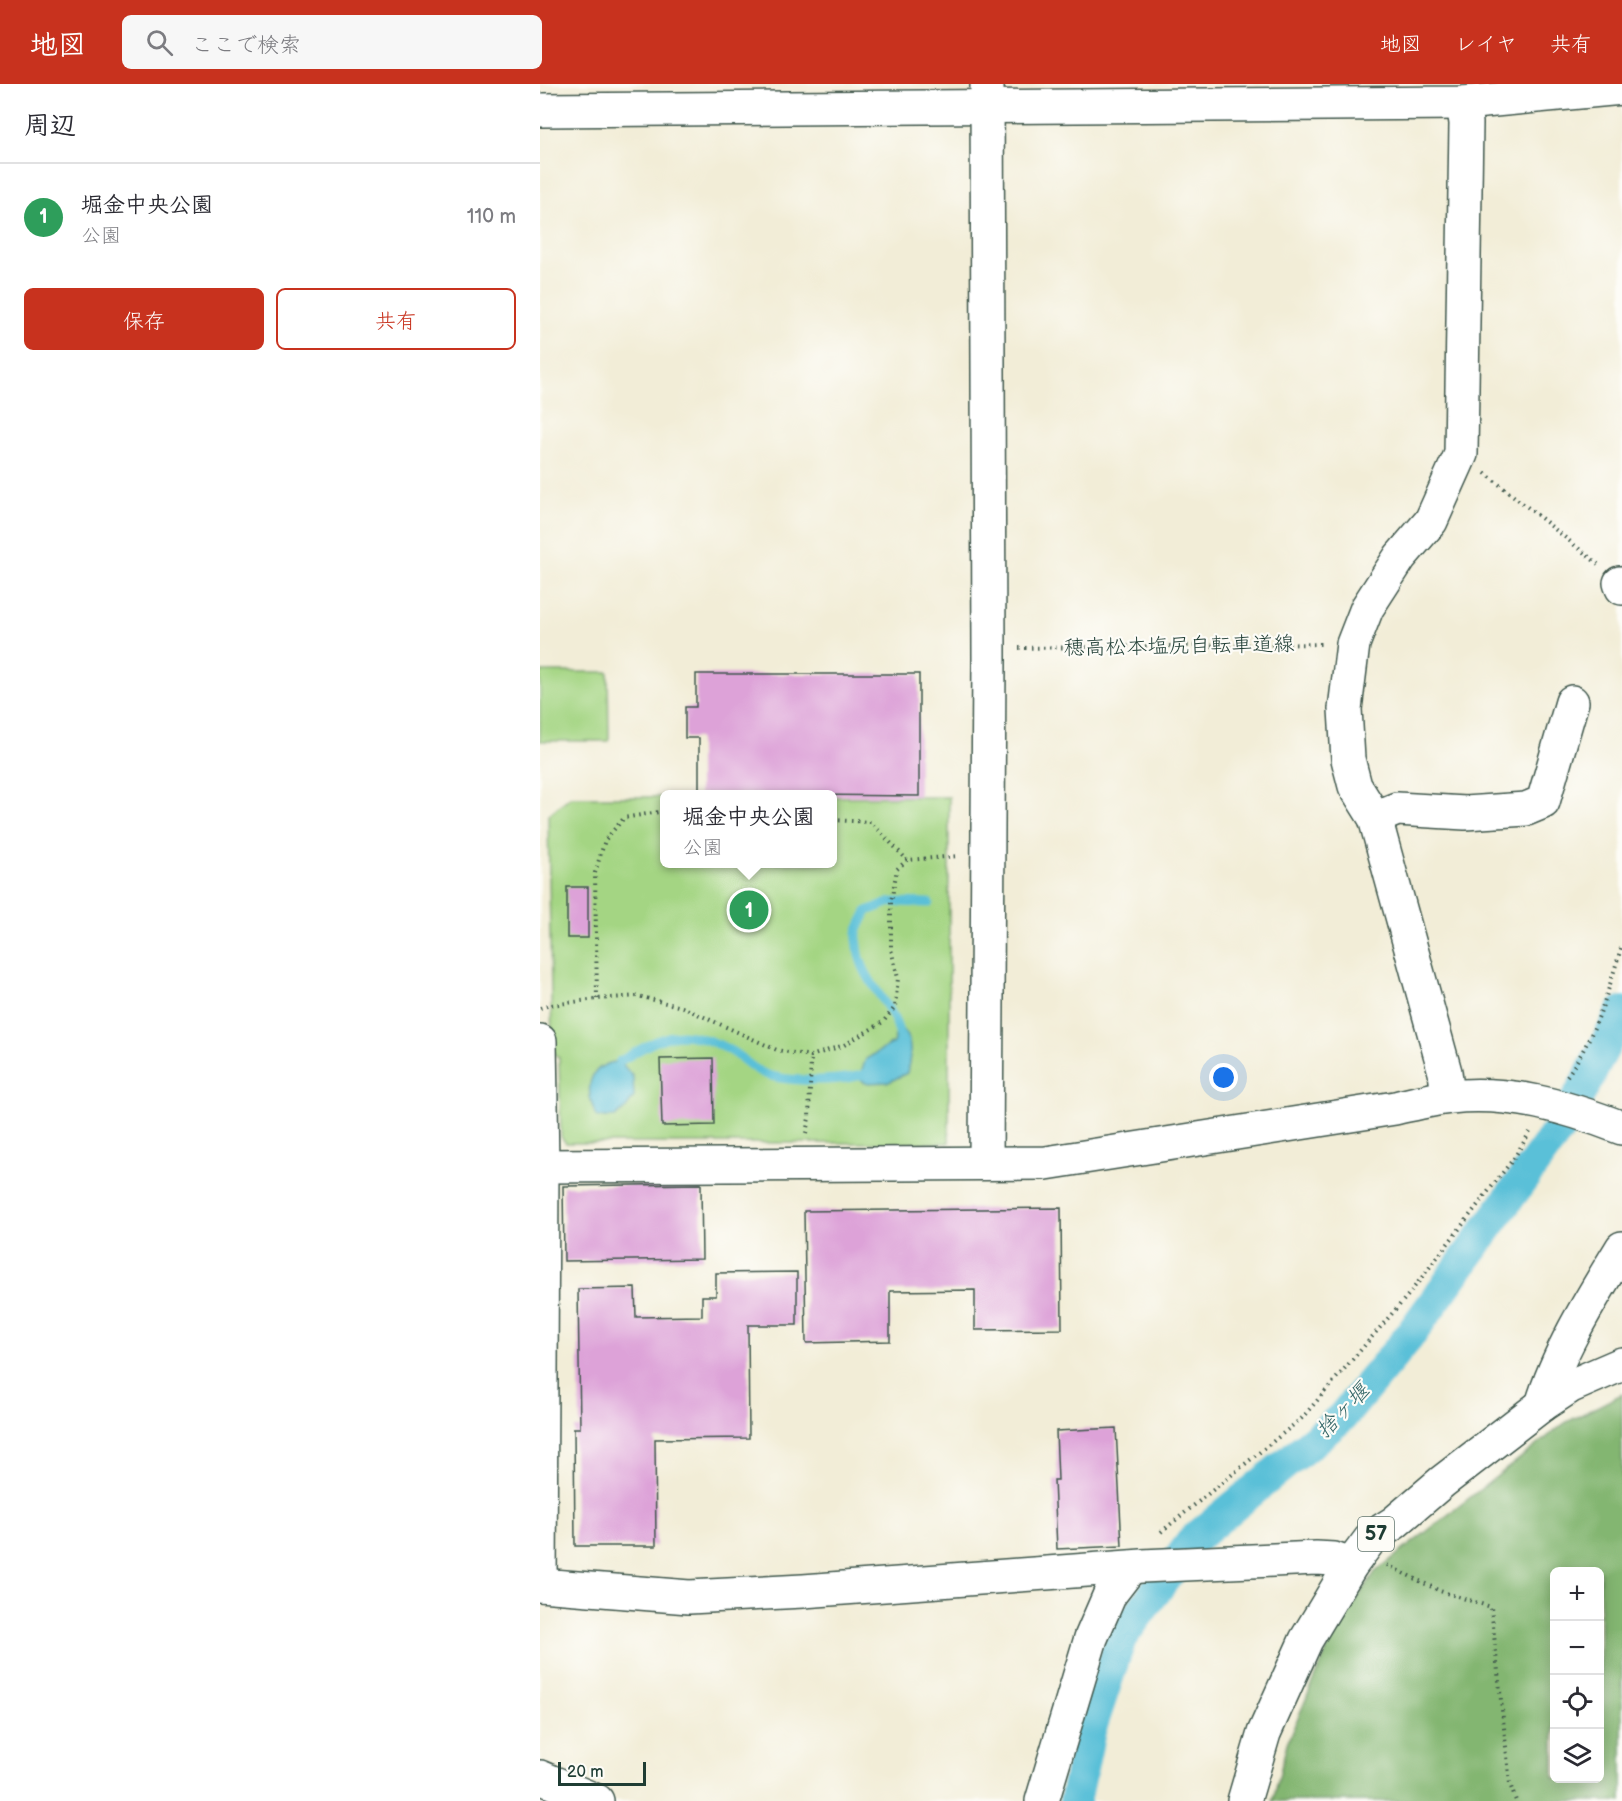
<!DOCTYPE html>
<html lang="ja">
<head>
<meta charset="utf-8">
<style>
	body { margin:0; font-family:"Balsamiq Sans","Klee One",sans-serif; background:#f7f7f7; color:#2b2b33 }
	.controls { position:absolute; right:18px; bottom:18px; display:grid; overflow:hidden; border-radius:9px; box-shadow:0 3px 15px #0003 }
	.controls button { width:54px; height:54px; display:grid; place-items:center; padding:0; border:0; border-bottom:2px solid #e1e1e2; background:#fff; color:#2b2b33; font:30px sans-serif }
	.scale { position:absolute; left:18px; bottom:15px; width:88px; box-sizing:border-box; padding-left:6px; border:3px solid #1f3d34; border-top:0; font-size:16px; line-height:21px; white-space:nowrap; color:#1f3d34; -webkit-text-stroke:4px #fdfcf7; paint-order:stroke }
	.you { position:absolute; left:684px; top:994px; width:21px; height:21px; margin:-15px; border:4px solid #fff; border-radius:50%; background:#1a73e8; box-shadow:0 0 0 9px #1a73e833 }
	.badge { display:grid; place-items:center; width:39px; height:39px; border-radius:50%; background:#c8321e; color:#fff; font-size:20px; font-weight:700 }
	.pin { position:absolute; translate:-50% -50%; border:3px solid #fff; box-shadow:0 2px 6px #0006 }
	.popup { position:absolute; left:120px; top:706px; width:177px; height:78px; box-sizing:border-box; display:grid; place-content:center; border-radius:9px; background:#fff; filter:drop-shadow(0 2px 4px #0005); font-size:20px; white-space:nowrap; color:#7c7c81 }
	.popup b { font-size:22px; color:#2b2b33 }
	.popup::after { content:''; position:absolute; left:50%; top:100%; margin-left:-12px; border:12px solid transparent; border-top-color:#fff }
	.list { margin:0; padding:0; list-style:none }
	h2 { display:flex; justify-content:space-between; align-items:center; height:78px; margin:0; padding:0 24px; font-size:26px }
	h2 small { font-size:20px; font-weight:400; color:#7c7c81 }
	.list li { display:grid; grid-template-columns:39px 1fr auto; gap:18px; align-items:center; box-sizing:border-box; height:108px; padding:0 24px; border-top:2px solid #e1e1e2 }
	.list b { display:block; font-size:22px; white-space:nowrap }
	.list p { margin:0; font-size:20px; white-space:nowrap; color:#7c7c81 }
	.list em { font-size:20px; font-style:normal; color:#7c7c81 }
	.actions { display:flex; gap:12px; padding:18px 24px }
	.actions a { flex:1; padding:14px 0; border:2px solid #c8321e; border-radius:9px; text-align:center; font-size:21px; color:#c8321e }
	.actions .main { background:#c8321e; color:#fff }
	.icon { flex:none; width:33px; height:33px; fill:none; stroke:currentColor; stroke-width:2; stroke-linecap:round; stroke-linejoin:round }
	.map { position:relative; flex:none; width:1082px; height:1717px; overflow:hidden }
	header { display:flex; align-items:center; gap:36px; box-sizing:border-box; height:84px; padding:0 30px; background:#c8321e; color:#fff }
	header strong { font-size:28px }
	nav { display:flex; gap:33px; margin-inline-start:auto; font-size:21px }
	.search { width:420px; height:54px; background:#f7f7f7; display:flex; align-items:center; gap:15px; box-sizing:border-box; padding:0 21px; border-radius:9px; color:#7c7c81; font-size:22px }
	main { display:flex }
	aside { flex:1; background:#fff }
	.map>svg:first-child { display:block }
</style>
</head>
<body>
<header>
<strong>地図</strong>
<div class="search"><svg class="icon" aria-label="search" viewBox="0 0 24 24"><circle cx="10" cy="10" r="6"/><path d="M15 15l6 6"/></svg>ここで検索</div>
<nav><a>地図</a><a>レイヤ</a><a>共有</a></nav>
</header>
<main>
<aside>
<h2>周辺<small></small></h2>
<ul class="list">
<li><span class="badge" style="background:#2e9e5b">1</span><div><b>堀金中央公園</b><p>公園</p></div><em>110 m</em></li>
</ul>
<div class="actions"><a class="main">保存</a><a>共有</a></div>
</aside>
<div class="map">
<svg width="1082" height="1717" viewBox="0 0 1082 1717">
	<rect width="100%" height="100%" fill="#fdfcf7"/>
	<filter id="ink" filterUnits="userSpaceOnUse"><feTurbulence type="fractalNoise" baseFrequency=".0167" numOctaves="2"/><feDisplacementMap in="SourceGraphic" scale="12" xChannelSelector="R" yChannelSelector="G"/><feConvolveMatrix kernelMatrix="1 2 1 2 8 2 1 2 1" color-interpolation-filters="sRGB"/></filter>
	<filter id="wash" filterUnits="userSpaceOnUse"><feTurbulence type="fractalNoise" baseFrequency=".008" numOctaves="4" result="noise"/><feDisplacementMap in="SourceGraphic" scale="24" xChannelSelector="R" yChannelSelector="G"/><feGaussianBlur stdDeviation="1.35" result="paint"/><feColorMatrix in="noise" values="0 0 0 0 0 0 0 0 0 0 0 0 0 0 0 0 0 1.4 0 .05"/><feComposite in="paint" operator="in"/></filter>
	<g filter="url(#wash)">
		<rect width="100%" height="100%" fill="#f2edd7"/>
		<g fill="#a4d583" stroke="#62895c" stroke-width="1.5">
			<polygon points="0,588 68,588 69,657 0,657"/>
			<polygon points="30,713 125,713 125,780 293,780 293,713 409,713 409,1059 26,1059 21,1053 19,974 12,967 8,731"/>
		</g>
		<path fill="#83b671" stroke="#517a52" stroke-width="1.5" fill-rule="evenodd" d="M1082,1310V1717H733L747,1659L794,1550L835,1488L1025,1339ZM1014,1488H1060V1694H1014Z"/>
		<g fill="#5ac0d8" stroke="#3c7e86" stroke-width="1.5">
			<path d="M358,942C374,953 371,972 367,989L349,998L325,999L319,993L326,975L353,959Z"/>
			<path d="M80,977L93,993L94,1013L86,1024L75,1033H57C44,1006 46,981 80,977Z"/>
		</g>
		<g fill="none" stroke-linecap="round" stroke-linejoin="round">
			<g stroke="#5ac0d8" stroke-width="9">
				<path d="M360,952C353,919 321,897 318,863C318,859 316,853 317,849C319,842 324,834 327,827L351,818L389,819"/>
				<path d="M80,977C100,966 120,951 143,951C159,952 178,959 191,967C203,974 212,985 225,990C249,999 307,998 330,988"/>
			</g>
			<polyline stroke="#5ac0d8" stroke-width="32" points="535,1717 550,1647 581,1554 653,1456 802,1333 867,1255 1022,1041 1047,997 1082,928"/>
		</g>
		<g id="blocks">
			<g fill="#dda2d8">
				<polygon points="156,590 379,590 379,712 159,710 159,654 145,654 145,623 156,623"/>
				<rect x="27" y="803" width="21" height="51"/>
				<polygon points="173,974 174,1041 122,1042 120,975"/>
				<polygon points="161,1100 162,1175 24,1177 23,1102"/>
				<polygon points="521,1124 522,1245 435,1246 435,1206 350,1207 350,1257 266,1259 264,1127"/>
				<polygon points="257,1188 257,1241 208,1241 209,1354 115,1355 116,1462 35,1462 34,1344 40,1344 38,1205 95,1204 96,1233 162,1232 162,1212 176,1212 176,1189"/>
				<polygon points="576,1344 582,1462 517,1465 514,1396 518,1396 516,1347"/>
			</g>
		</g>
	</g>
	<g filter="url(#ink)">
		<use href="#blocks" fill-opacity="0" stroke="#3f574c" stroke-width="1.5"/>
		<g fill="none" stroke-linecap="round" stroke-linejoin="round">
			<defs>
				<g id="minor">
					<polyline points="0,26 923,19 1082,4"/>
					<polyline points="1080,499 1082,504"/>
					<polyline points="835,734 857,725 925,729 986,725 1003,718 1032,618"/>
					<polyline points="0,957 2,1082 0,1501"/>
					<polyline points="908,1013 905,988 835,734 815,702 808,675 805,625 813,560 827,524 860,473 891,437 921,370 926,39 923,19"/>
					<polyline points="446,1079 449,574 447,0"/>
					<path d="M2,1082L506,1079L855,1024C873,1020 892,1015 910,1013C969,1006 1028,1023 1082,1044"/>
					<path d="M1002,1321C1018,1267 1053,1212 1082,1164"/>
					<polyline points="0,1501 149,1513 263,1507 602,1482 776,1474 794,1475 811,1481"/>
					<polyline points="502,1717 551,1554 570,1510 590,1484"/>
				</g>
				<g id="major">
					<polyline points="0,1693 57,1717"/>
					<polyline points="704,1717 724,1649 766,1556 811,1481 832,1453 854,1439 902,1398 1002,1321 1031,1302 1082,1280"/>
				</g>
			</defs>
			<use href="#minor" stroke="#3f574c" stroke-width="36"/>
			<use href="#major" stroke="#3f574c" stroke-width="36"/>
			<g stroke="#3f574c" stroke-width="4" stroke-dasharray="1.5 4.5" stroke-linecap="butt">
				<polyline points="945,389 1058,480"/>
				<polyline points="479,564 784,560"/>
				<polyline points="293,736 331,738 367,776"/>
				<polyline points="57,915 55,789 65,756 84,734 125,727"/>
				<polyline points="0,924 11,921 57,915 98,912 142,923 237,966 271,972 304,961 343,938 355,923 358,894 351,865 351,818 357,785 367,776 419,772"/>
				<path d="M1027,992C1056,952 1068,907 1082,861"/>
				<polyline points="266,1049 269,1034 271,972"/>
				<polyline points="621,1448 762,1334 869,1210 974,1074 990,1048"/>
				<polyline points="847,1481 900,1507 951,1523 970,1700 976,1717"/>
			</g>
			<use href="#minor" stroke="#fff" stroke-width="33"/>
			<use href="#major" stroke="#fff" stroke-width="33"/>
		</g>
	</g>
	<g text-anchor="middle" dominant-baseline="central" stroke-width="4.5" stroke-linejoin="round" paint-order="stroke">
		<rect fill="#fdfcf7" stroke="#62766e" stroke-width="1.5" x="818" y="1433" width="36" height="34" rx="4.5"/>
		<g font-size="20" font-weight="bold" fill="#1f3d34">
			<text x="836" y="1450">57</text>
		</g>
		<g font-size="21" fill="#1f3d34" stroke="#fdfcf7">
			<text transform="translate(639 562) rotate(-1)">穂高松本塩尻自転車道線</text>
		</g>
		<g font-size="22" font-style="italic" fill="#316465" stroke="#fdfcf7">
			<text transform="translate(803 1327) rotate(-46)">捨ヶ堰</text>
		</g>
	</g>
</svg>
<div class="controls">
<button>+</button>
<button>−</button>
<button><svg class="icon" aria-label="locate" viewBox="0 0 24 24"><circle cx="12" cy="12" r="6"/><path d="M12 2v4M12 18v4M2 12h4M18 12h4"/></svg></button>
<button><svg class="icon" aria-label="layers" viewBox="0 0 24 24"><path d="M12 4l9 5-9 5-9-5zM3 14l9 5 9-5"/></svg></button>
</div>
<div class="scale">20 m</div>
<div class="you"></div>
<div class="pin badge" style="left:209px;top:826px;background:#2e9e5b">1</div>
<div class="popup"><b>堀金中央公園</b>公園</div>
</div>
</main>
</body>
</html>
